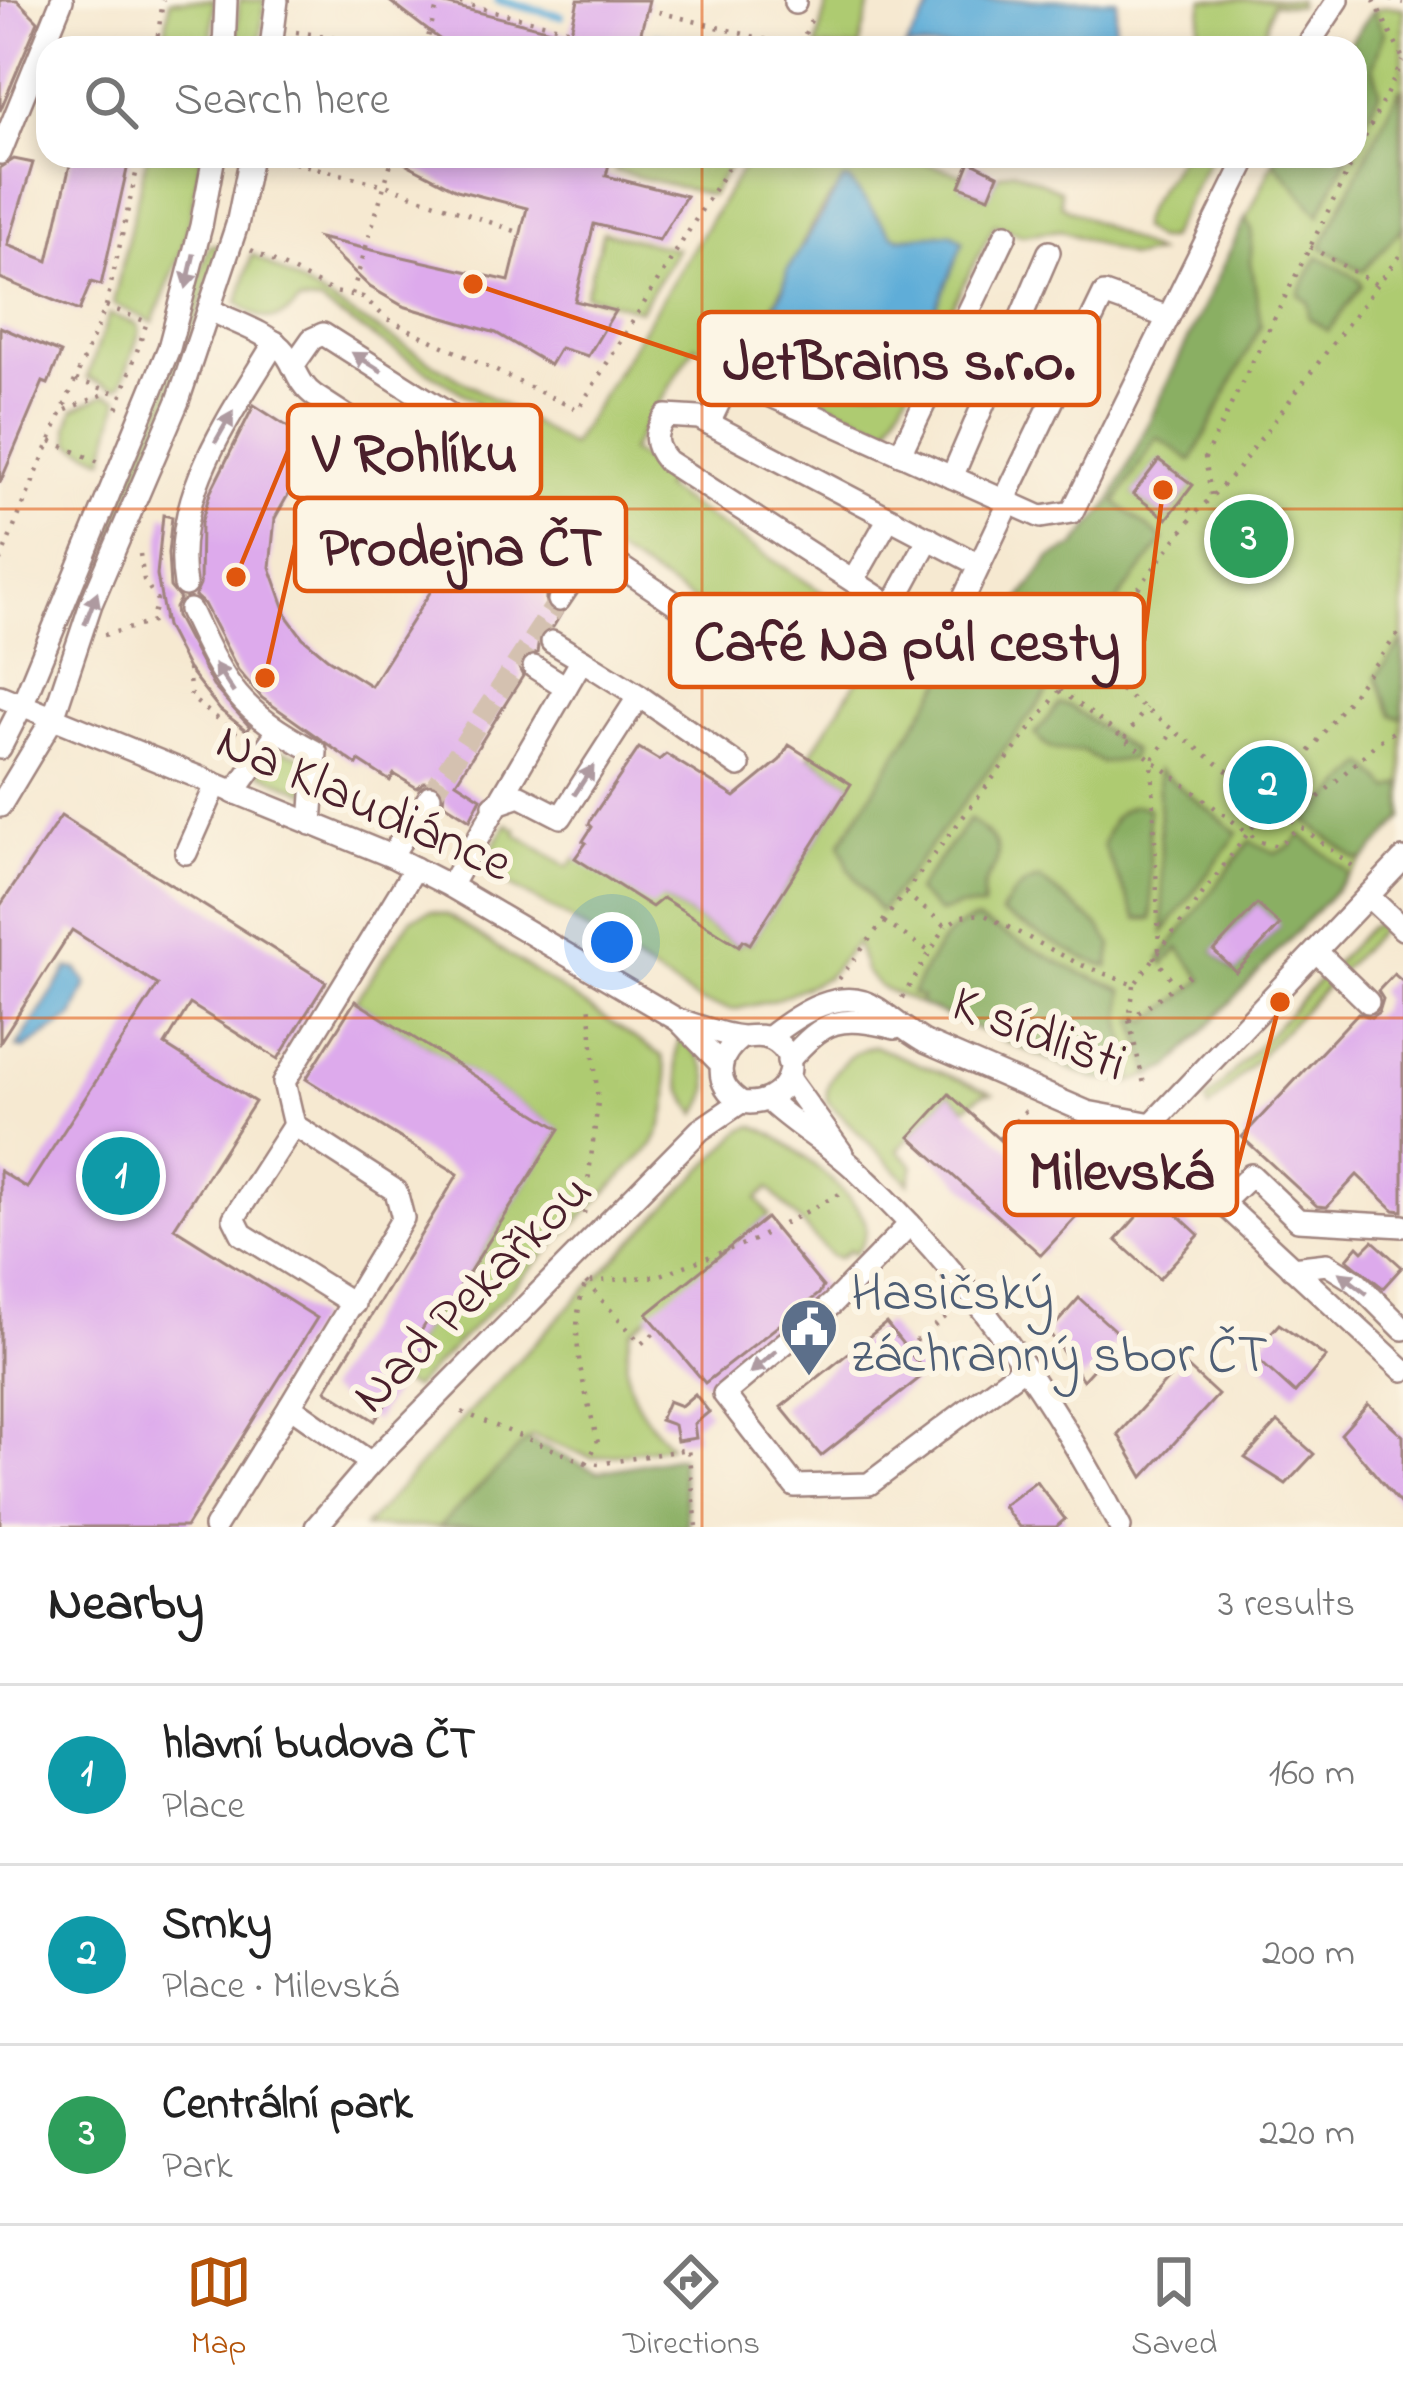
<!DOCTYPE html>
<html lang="en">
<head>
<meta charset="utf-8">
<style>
	body { margin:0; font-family:"Indie Flower",sans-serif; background:#f2f2f2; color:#222 }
	.you { position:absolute; left:612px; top:942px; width:42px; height:42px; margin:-30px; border:9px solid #fff; border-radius:50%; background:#1a73e8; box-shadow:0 0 0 18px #1a73e833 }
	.badge { display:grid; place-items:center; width:78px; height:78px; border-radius:50%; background:#b45309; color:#fff; font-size:39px; font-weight:700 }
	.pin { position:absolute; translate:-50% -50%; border:6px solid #fff; box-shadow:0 3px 12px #0006 }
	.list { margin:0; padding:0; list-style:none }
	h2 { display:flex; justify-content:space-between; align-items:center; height:156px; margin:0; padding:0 48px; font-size:51px }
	h2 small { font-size:39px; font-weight:400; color:#767676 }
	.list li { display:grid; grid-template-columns:78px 1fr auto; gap:36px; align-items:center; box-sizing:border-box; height:180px; padding:0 48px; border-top:3px solid #e0e0e0 }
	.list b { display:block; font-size:45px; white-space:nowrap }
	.list p { margin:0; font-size:39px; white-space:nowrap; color:#767676 }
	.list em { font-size:39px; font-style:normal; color:#767676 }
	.icon { flex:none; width:66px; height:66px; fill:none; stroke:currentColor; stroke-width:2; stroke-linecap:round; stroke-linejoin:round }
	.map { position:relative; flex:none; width:1403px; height:1527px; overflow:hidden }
	.search { position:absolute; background:#fff; box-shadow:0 6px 18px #0003; left:36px; right:36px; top:36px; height:132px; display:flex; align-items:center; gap:30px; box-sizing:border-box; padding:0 42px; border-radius:36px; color:#767676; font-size:45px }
	.sheet { height:696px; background:#fff }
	nav { display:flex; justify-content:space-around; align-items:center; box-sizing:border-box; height:168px; border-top:3px solid #e0e0e0; background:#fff; font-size:33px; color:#767676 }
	nav a { display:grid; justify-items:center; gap:6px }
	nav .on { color:#b45309 }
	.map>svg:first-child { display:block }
</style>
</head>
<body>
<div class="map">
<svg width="1403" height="1527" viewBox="0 0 1403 1527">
	<rect width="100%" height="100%" fill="#fcf5e5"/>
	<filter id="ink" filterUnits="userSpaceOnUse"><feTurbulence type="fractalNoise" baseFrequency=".00833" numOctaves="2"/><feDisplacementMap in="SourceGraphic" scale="24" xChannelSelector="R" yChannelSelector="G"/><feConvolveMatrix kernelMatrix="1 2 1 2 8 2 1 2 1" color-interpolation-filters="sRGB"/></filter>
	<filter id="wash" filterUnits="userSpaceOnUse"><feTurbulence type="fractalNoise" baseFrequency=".004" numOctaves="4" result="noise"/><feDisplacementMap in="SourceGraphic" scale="48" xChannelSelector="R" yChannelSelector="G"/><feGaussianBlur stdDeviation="2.7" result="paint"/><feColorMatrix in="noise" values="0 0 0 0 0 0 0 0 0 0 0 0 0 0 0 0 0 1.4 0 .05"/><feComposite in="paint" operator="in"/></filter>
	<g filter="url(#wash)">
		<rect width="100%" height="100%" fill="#f6e9d1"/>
		<g fill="#aecb71" stroke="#7c754e" stroke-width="3" fill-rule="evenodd">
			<polygon points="170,0 214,0 211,48 163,48"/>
			<polygon points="239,0 265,0 259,48 236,48"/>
			<polygon points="828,0 871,0 859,48 816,48"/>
			<polygon points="1203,0 1299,0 1298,6 1272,4 1261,48 1196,48"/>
			<path d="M1387,6L1403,8V818L1170,1067L1130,1083L1094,1079L880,987L866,972L856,943L827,977L775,1000L733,1010L700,1002L565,916L498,879L488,867L492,848L507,824L517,830L516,834L568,867L576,858L659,896L738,946L742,941L750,944L851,784L809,757L859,677L734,599L722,615L717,616L449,447L478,403L320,303L299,302C280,326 259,322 238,302L252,254L571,446L750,156H902L964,175L961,186L988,197L998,175L1013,170L1060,190L1061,205L1156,253L1131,257L1060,230L1022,235L995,224L888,429L695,346L630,451L670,477L663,488L947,674L969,669L1051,558L1083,569L1276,156H1355V48H1347L1373,10ZM849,180L891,234L899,238L951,233L963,242L911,356L771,309C797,268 807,210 849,180ZM1159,461L1192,485L1167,519L1134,494ZM1257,905L1279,926L1236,972L1214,952Z"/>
			<polygon points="147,156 202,156 185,242 153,322 113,304"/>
			<polygon points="619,156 735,156 711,195 615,171"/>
			<path d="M1179,156H1210L1168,239H1155L1140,227C1145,201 1168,181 1179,156Z"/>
			<polygon points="603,232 677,249 640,310 585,295"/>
			<polygon points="216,244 219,249 171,396 101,563 95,560 162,402 209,246"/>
			<polygon points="109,314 137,324 140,331 122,384 116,388 87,378"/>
			<polygon points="106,394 119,399 104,459 71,443 68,427 74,409"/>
			<polygon points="284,751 298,755 307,765 306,793 259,773 273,755"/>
			<path d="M430,911L448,915L662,1056C672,1089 670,1115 653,1145L413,1388L400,1382L417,1354L410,1349L436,1307L445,1312L559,1129L355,1001L411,919Z"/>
			<polygon points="1377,924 1383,927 1209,1109 1206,1101 1368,928"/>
			<path d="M680,1037C706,1060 720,1083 697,1114C680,1094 670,1062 680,1037Z"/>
			<path d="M874,1046L992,1093L981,1095L965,1108L949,1094L898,1150L914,1166L909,1183L827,1101C824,1076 850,1050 874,1046Z"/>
			<path d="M753,1126C779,1131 853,1194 864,1219C869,1232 863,1245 854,1254L850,1250L839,1258L831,1256L769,1188L757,1199L770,1215L631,1331C617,1381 636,1408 670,1446L592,1458L532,1436L439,1527H364C486,1391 613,1260 742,1130Z"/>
		</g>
		<g fill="#8aaf63" stroke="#6a6747" stroke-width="3" fill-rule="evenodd">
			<polygon points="1373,10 1384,33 1373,67 1380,91 1355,142 1355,48 1347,48"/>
			<polygon points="1400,88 1403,227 1363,271 1321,247"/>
			<polygon points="1276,156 1348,156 1319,215 1273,160"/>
			<polygon points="1246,217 1252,230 1251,261 1261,325 1192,461 1157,437 1116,503 1164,540 880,912 849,869 840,844 947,674 969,669 1051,558 1075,546 1112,500"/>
			<polygon points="1318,256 1359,279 1362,285 1328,331 1309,318 1308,302 1298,294"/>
			<polygon points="1403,641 1403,719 1402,719 1392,715 1376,677"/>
			<path d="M1059,704L1068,705L1133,751L1131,759L1101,763L1084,751C1061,751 1051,754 1035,734Z"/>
			<polygon points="1366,764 1390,789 1403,783 1403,818 1365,859 1357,860 1306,821"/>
			<polygon points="1308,765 1324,786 1298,810 1293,810 1282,798"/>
			<polygon points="1158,770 1238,833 1164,932"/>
			<path d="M1134,805L1148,808L1152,919H1137L1103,846C1109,826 1113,812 1134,805Z"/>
			<path d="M970,819C987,833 1006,845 994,868C991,873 985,881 984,886C982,893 984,900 983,907H959L939,913L916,891Z"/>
			<path d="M1301,835L1346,870L1347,877L1170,1067L1150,1076L1135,1020L1143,1017L1148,1022L1203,980L1179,948L1164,964L1160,959L1250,841L1276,853L1290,847ZM1257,905L1279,926L1235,972L1214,951Z"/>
			<path d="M1040,879L1099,926L1112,946L1108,967L1083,958L1001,914C1009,897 1021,883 1040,879Z"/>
			<path d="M977,920L1078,972L1123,990L1122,1025L1133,1074L1130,1083L1094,1079L919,1004L922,998L912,994C927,966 942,925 977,920Z"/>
			<polygon points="527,1440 598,1472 680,1457 688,1527 439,1527"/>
		</g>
		<g fill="#5eadd8" stroke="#546682" stroke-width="3">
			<polygon points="936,0 1117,0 1113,48 905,48"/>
			<path d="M843,180H849L891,234L900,238L952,233L963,242C952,271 914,365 891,382C874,395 846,385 828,379C803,371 775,354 760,333L783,290L787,271Z"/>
			<polygon points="68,968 77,969 87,984 73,1017 24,1049 17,1047"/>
		</g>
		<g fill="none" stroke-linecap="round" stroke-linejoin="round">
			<g stroke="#5eadd8" stroke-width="8">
				<polyline points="498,0 561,16"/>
				<polyline points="657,37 706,48"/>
			</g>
		</g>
		<g id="blocks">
			<g fill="#ddaaec">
				<polygon points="0,0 17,0 38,21 0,111"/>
				<polygon points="388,0 429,0 570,35 578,0 649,0 637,48 451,48"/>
				<polygon points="72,156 130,156 101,285 91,282 79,311 0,278 0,168 14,159 33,163 8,245 48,261"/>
				<polygon points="391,156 611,156 606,176 686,196 659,240 594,224 575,301 615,311 588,356 560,348 550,365 496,333 403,306 370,287 319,238 509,281 527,208 457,190"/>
				<polygon points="970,161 998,175 989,197 960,186"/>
				<polygon points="0,327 61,353 48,384 43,382 0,483"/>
				<polygon points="254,405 316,445 275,518 270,567 288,618 303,638 327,658 371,686 463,540 546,592 546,608 561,614 553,627 540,633 537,653 522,658 519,668 523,676 456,782 481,798 470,820 443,803 444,790 437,783 424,782 417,788 394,774 390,781 359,761 357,765 262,698 238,670 204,604 195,596 200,585 201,523 210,493"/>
				<polygon points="1159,460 1193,485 1167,519 1133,494"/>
				<polygon points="163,515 172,517 168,553 170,587 180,599 175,608 176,616 213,686 250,727 247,731 220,710 188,669 166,626 157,575"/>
				<polygon points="789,745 851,784 750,944 743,940 739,946 663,898 652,907 575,858 586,843 583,841 592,827 589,824 591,819 639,748 659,760 666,754 735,797 780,760"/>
				<polygon points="61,816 326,982 278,1059 190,1004 165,1045 255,1102 174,1228 317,1318 186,1527 0,1527 0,1171 27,1188 158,985 72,930 0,1042 0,906"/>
				<polygon points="1257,904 1280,925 1236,972 1214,951"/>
				<polygon points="1394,974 1403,982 1403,1211 1394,1210 1357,1175 1327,1207 1317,1206 1242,1137 1358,1013 1371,1017 1379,1012 1383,999 1378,991"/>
				<polygon points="355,1001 560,1129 444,1312 436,1307 410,1349 417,1354 375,1421 326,1390 458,1174 306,1079"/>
				<polygon points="949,1094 1080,1213 1041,1255 910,1137"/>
				<polygon points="1156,1195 1199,1235 1159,1279 1116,1240"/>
				<polygon points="766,1218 823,1287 819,1294 705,1383 647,1314"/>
				<polygon points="1373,1241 1402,1267 1383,1288 1347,1259 1358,1246 1363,1251"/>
				<polygon points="1079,1298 1122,1337 1083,1380 1049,1332"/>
				<polygon points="886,1323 926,1373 821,1456 781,1407"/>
				<polygon points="1279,1324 1326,1357 1295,1393 1252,1354"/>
				<polygon points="1183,1363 1218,1395 1143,1477 1118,1434"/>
				<polygon points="695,1394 709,1412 694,1424 696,1438 677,1441 674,1425 660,1420 668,1401 681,1406"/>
				<polygon points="1368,1404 1403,1436 1403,1507 1341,1434"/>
				<polygon points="1278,1422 1314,1454 1286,1484 1245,1458"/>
				<polygon points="1036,1481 1065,1519 1056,1527 1019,1527 1003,1506"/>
			</g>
		</g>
	</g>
	<g filter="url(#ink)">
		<use href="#blocks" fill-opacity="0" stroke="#a0847e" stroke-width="3"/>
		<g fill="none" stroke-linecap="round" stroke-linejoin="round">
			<polyline stroke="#d4c1b0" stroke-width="21" stroke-dasharray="21 10" stroke-linecap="butt" points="430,796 559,600"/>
			<defs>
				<g id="minor">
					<polyline points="795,3 795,0"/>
					<polyline points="224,48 226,0"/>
					<polyline points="271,48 277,0"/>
					<polyline points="1306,48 1338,0"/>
					<polyline points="0,153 62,0"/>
					<path d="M211,310C232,322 264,331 281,348C296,363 296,383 315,396L424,467L481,489L585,561L559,600"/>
					<polyline points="293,366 312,339 323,334 449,414 451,424 424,467"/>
					<polyline points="709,423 731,378 1041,517 1072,512 1248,156"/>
					<polyline points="900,454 1006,234"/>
					<polyline points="952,477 1049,252"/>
					<polyline points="1004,501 1104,294 1168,317"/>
					<polyline points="585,561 592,555 603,555 781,674"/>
					<path d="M979,565L699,418L666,416C653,433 653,445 667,461L944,640L1009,503"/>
					<polyline points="853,581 889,518"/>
					<path d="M185,585C170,496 232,414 275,342"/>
					<polyline points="892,606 929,538"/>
					<path d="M190,610C227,689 238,710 316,752L311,824"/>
					<polyline points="552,642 582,660"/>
					<polyline points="534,667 566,687"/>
					<polyline points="0,696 391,856 450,886 678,1020 720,1063"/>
					<polyline points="639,696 739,766"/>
					<polyline points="0,748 22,705 169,348 201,226 214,156"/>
					<polyline points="234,793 278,731"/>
					<polyline points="0,806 53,718 91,604 178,401 237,225 251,156"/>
					<polyline points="186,853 216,785"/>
					<polyline points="391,856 430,796"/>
					<polyline points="450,886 582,660 639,696 561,817 520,796 494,805"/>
					<polyline points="1368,896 1403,929"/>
					<polyline points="1317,952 1368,1002"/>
					<path d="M678,1020C698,1025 722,1036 743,1037C753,1037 760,1034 771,1039C810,1059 783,1110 741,1102C713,1083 716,1056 742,1037"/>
					<path d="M768,1038C798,1014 842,984 878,1009C894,1020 907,1032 925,1042L1087,1112L1152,1124L1187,1170L1403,1370"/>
					<path d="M788,1061C826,1018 839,1015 895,1028"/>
					<polyline points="788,1078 842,1153"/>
					<path d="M769,1101C797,1127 830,1145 856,1170C964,1270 1053,1397 1120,1527"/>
					<polyline points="1152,1124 1403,859"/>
					<polyline points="294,1125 234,1218 242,1234 354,1304"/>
					<polyline points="1223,1202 1251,1175 1298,1220 1403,1226"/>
					<polyline points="910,1224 832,1304 724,1394 795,1486 869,1484 1023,1368"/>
					<polyline points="1292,1268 1327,1264 1356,1282 1403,1329"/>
					<polyline points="371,1463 290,1406 403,1218 396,1191 294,1125 284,1082 415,868"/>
					<polyline points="215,1527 290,1406"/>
					<polyline points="316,1527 371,1463 700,1130 741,1102"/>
				</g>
			</defs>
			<use href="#minor" stroke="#a0847e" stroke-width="26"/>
			<g stroke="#a0847e" stroke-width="4.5" stroke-dasharray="3 9" stroke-linecap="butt">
				<polyline points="448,0 571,30"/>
				<polyline points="1374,0 1403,59"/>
				<polyline points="1390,0 1403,3"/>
				<polyline points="647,9 798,48"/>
				<polyline points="296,32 416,48"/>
				<polyline points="800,45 812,18"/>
				<polyline points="156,48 163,0"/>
				<polyline points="425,48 439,0"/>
				<polyline points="271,157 385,185 521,233"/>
				<polyline points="1310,247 1378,285"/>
				<polyline points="251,250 334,292 363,297 387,319 578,410 735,156"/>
				<polyline points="352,294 393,156"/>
				<polyline points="106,306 147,322 117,409"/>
				<polyline points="76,380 122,395"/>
				<polyline points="66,410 111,391"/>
				<polyline points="51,441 101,463"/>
				<polyline points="1211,495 1205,457 1403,61"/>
				<polyline points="1179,502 1195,514"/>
				<polyline points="140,554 144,580 157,600 151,622"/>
				<polyline points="0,561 106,306 140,156"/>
				<polyline points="104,635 168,618"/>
				<polyline points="1082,661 1359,871"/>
				<polyline points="188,669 191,698 244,739"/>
				<polyline points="1060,690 1260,842 1278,846 1299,827"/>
				<polyline points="1125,738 1146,708"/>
				<polyline points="1292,822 1379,741 1403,726"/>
				<polyline points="905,893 946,926 961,916 983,914 1079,964 1134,985 1403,627"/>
				<polyline points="884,922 929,951"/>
				<polyline points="1159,950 1152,760 1174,730"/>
				<polyline points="1154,956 1175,984"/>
				<polyline points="839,979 1195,514 1237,470 1403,251"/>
				<polyline points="1134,985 1129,1020 1144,1084"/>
				<polyline points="902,998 946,926"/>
				<polyline points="1129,1020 1192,973"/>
				<polyline points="999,1139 1028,1108"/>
				<polyline points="1158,1198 1171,1185"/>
				<polyline points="584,1214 598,1102 589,1002"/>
				<polyline points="586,1282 641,1344 658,1330"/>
				<polyline points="906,1349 953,1311"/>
				<polyline points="462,1412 586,1463 599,1464 688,1449 697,1527"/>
				<path d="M586,1463L598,1443C586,1391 565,1335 586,1282L658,1276L754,1240L845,1191"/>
			</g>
			<use href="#minor" stroke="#fff" stroke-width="21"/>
		</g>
		<defs><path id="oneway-solid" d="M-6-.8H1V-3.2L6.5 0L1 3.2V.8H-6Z" transform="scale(3)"/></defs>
		<g fill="#ae9aa0">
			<use href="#oneway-solid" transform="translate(190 271) rotate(103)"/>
			<use href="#oneway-solid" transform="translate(367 362) rotate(-148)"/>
			<use href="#oneway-solid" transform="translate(224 427) rotate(-60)"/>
			<use href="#oneway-solid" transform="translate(91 608) rotate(-69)"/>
			<use href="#oneway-solid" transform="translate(224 678) rotate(-123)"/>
			<use href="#oneway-solid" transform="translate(584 780) rotate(-57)"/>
			<use href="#oneway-solid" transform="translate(1353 1283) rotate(-143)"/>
			<use href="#oneway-solid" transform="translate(763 1362) rotate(140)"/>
		</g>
	</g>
	<path fill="none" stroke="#e0560e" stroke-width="3" stroke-opacity="0.55" d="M702,0V48M702,156V1527M0,509H1403M0,1018H1403"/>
	<defs>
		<symbol id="civic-pin" viewBox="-11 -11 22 30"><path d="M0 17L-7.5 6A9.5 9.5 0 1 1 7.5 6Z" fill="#5c6f8a" stroke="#fcf5e5"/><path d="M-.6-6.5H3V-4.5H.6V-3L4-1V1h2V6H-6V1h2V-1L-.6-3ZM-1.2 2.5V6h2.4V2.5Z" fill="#fff"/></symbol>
	</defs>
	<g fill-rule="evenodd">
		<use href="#civic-pin" x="776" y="1294" width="66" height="90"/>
	</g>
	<g text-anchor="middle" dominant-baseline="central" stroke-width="12" stroke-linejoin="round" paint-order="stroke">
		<g font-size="54" fill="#4a1f2b" stroke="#fcf5e5">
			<text transform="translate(363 805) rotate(24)">Na Klaudiánce</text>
			<text transform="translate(1038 1036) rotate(21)">K sídlišti</text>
			<text transform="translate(474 1295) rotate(-45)">Nad Pekařkou</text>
		</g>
		<g font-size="54" fill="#4e5e75" stroke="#fcf5e5" text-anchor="start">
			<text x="851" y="1296">Hasičský<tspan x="851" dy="62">záchranný sbor ČT</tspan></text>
		</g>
	</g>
	<path fill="none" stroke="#e0560e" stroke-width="4.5" d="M473 284L699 359M236 577L288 451M265 678L295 545M1163 490L1144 641M1280 1002L1237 1169"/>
	<g fill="#e0560e" stroke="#fcf5e5" stroke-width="4.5">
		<circle cx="473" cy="284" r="12"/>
		<circle cx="236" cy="577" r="12"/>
		<circle cx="265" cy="678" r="12"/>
		<circle cx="1163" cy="490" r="12"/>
		<circle cx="1280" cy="1002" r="12"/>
	</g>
	<g fill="#fcf5e5" stroke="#e0560e" stroke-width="4.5">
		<rect x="699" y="312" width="400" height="93" rx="12"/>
		<rect x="288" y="405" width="253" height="93" rx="12"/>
		<rect x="295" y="498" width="331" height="93" rx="12"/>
		<rect x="670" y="594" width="474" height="93" rx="12"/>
		<rect x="1005" y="1122" width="232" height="93" rx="12"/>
	</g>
	<g font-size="57" text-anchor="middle" font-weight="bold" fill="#4a1f2b">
		<text x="899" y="379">JetBrains s.r.o.</text>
		<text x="415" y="471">V Rohlíku</text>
		<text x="461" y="565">Prodejna ČT</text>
		<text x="907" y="660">Café Na půl cesty</text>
		<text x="1121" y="1189">Milevská</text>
	</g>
</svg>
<div class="you"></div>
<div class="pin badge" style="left:121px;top:1176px;background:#0f9aa8">1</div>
<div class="pin badge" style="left:1268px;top:785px;background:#0f9aa8">2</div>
<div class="pin badge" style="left:1249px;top:539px;background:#2e9e5b">3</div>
<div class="search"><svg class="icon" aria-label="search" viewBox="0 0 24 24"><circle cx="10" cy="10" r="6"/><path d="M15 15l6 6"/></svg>Search here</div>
</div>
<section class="sheet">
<h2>Nearby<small>3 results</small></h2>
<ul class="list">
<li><span class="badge" style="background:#0f9aa8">1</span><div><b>hlavní budova ČT</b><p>Place</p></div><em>160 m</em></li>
<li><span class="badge" style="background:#0f9aa8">2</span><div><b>Srnky</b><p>Place · Milevská</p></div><em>200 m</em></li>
<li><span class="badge" style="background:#2e9e5b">3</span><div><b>Centrální park</b><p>Park</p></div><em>220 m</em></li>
</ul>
</section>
<nav>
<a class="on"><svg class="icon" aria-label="map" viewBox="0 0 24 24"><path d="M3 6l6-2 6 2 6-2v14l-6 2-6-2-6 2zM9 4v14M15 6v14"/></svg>Map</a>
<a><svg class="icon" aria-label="directions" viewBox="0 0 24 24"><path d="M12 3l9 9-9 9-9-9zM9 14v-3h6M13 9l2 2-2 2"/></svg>Directions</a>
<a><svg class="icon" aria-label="saved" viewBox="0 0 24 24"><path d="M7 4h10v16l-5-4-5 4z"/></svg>Saved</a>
</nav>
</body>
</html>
